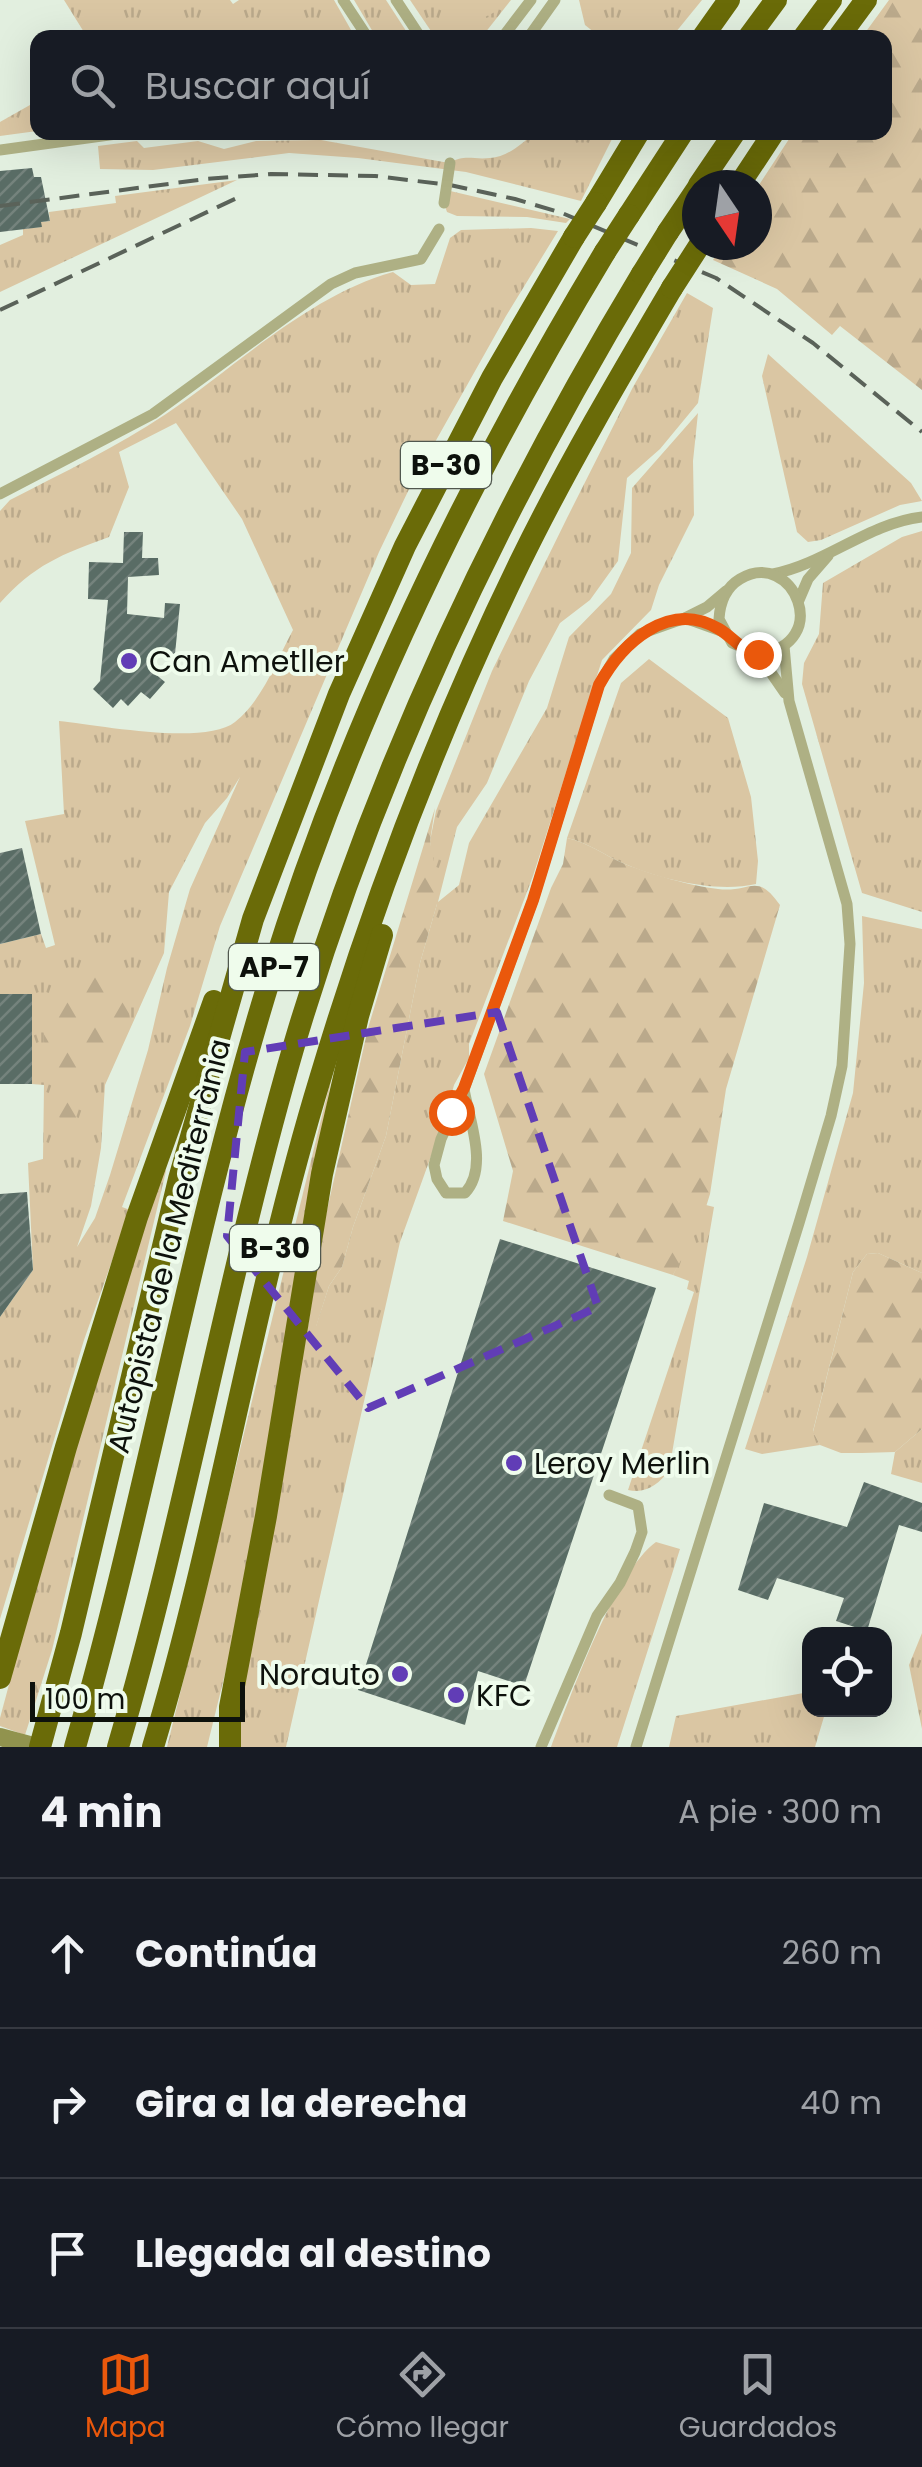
<!DOCTYPE html>
<html lang="es">
<head>
<meta charset="utf-8">
<style>
	body { margin:0; font-family:Poppins,sans-serif; background:#242831; color:#f1f3f6 }
	.controls { position:absolute; right:30px; bottom:30px; display:grid; overflow:hidden; border-radius:20px; box-shadow:0 10px 40px #0002 }
	.controls button { width:90px; height:90px; display:grid; place-items:center; padding:0; border:0; border-bottom:2px solid #363941; background:#171b24; color:#f1f3f6; font:50px sans-serif }
	.compass { position:absolute; left:682px; top:170px; width:90px; height:90px; border-radius:50%; background:#171b24; box-shadow:0 10px 40px #0002; rotate:167deg }
	.scale { position:absolute; left:30px; bottom:25px; width:215px; box-sizing:border-box; padding-left:10px; border:5px solid #0d110c; border-top:0; font-size:28px; line-height:35px; white-space:nowrap; color:#0d110c; -webkit-text-stroke:8px #effcec; paint-order:stroke }
	.stop { position:absolute; width:30px; height:30px; margin:-22px; border:8px solid #ea580c; border-radius:50%; background:#fff }
	.stop.end { background:#ea580c; border-color:#fff; box-shadow:0 2px 10px #0008 }
	.list { margin:0; padding:0; list-style:none }
	h2 { display:flex; justify-content:space-between; align-items:center; height:130px; margin:0; padding:0 40px; font-size:42px }
	h2 small { font-size:32px; font-weight:400; color:#9ea1a6 }
	.list li { display:grid; grid-template-columns:65px 1fr auto; gap:30px; align-items:center; box-sizing:border-box; height:150px; padding:0 40px; border-top:2px solid #363941 }
	.list b { display:block; font-size:38px; white-space:nowrap }
	.list em { font-size:32px; font-style:normal; color:#9ea1a6 }
	.icon { flex:none; width:55px; height:55px; fill:none; stroke:currentColor; stroke-width:2; stroke-linecap:round; stroke-linejoin:round }
	.map { position:relative; flex:none; width:922px; height:1747px; overflow:hidden }
	.search { position:absolute; background:#171b24; box-shadow:0 10px 40px #0002; left:30px; right:30px; top:30px; height:110px; display:flex; align-items:center; gap:25px; box-sizing:border-box; padding:0 35px; border-radius:20px; color:#9ea1a6; font-size:38px }
	.sheet { height:580px; background:#171b24 }
	nav { display:flex; justify-content:space-around; align-items:center; box-sizing:border-box; height:140px; border-top:2px solid #363941; background:#171b24; font-size:28px; color:#9ea1a6 }
	nav a { display:grid; justify-items:center; gap:5px }
	nav .on { color:#ea580c }
	.map>svg:first-child { display:block }
</style>
</head>
<body>
<div class="map">
<svg width="922" height="1747" viewBox="0 0 922 1747">
	<defs>
		<pattern id="grass-tufts" width="24" height="20" patternUnits="userSpaceOnUse" patternTransform="scale(2.5)"><rect width="24" height="20" fill="#dac6a3"/><path d="M3 7l-1-3M5 7V3M7 7l1-3M15 17l-1-3M17 17v-4M19 17l1-3" fill="none" stroke="#baa98b"/></pattern>
		<pattern id="forest-firs" width="22" height="20" patternUnits="userSpaceOnUse" patternTransform="scale(2.5)"><rect width="22" height="20" fill="#dac6a3"/><path d="M5 1l3.5 6h-7zM16 11l3.5 6h-7z" fill="#baa98b"/></pattern>
		<pattern id="building-hatch" width="6" height="6" patternUnits="userSpaceOnUse" patternTransform="scale(2.5)"><rect width="6" height="6" fill="#596c65"/><path d="M-1 1l2-2M0 6l6-6M5 7l2-2" fill="none" stroke="#75837d"/></pattern>
	</defs>
	<rect width="100%" height="100%" fill="#e2efdf"/>
	<g fill="url(#grass-tufts)" fill-rule="evenodd">
		<polygon points="64,0 230,0 233,4 239,0 334,0 355,37 87,37"/>
		<polygon points="354,0 386,0 410,37 376,37"/>
		<polygon points="410,0 511,0 481,38 435,37"/>
		<polygon points="579,0 702,0 671,38 600,37 585,25"/>
		<polygon points="37,101 37,131 0,136 0,122"/>
		<path d="M534,133H615L581,201L466,172L358,158L289,153L153,170L100,169L98,146L137,141L144,148L198,141L224,149L256,141L321,140L449,163C465,154 473,160 490,158C507,157 522,144 534,133Z"/>
		<polygon points="237,180 0,292 0,245 23,235 23,229 41,227 41,222 50,221 49,212 116,203 115,196"/>
		<polygon points="446,190 570,219 566,223 527,217 457,216 447,212 444,203"/>
		<path d="M531,228L558,231L506,316L412,483L379,552L220,926L190,1026L122,1207L130,1210L84,1340L0,1619V1317L33,1270L28,1163L43,1159L44,1085L32,1084V994H0V944L41,934L46,948L55,945L25,821L64,814L59,721C98,725 205,746 235,722C263,700 277,659 293,630L242,519L176,423L119,452L129,487L109,537C62,554 34,565 0,603V511L10,500C62,473 117,447 166,414C238,365 308,296 393,272L411,285L435,284L450,238L461,230ZM240,777L190,889L167,968L148,1050L110,1175L95,1218L77,1247L91,1206L101,1148L105,1085L164,953L169,892L205,823L227,798Z"/>
		<polygon points="687,293 713,308 698,403 660,449 627,478 618,561 590,600 560,623 529,681 487,783 457,827 438,902 459,885 469,843 547,708 569,637 611,594 631,553 632,488 698,413 693,461 694,515 659,585 651,610 602,660 533,876 469,1044 469,1058 454,1085 447,1112 400,1242 286,1747 236,1747 235,1735 308,1326 316,1326 329,1286 342,1267 353,1227 386,1136 420,963 437,904 430,841 436,811 492,671 567,518 633,387"/>
		<polygon points="768,354 911,483 922,501 900,505 821,540 808,542 797,532 762,376"/>
		<polygon points="922,531 922,912 862,893 802,684 804,663 819,634 823,583 902,537"/>
		<path d="M649,659L728,718L751,797L758,861L756,884C717,893 662,880 625,864C605,856 588,842 567,838L621,683Z"/>
		<polygon points="862,916 922,929 922,1273 878,1253 867,1254 853,1272 813,1431 820,1445 762,1454 745,1449 807,1257 853,1093 864,983"/>
		<polygon points="332,1075 236,1629 207,1747 167,1747"/>
		<polygon points="163,1167 166,1171 52,1650 25,1735 0,1726 0,1718 65,1477"/>
		<path d="M706,1205L714,1207L669,1471C658,1484 647,1494 628,1490L694,1292L687,1289L689,1281L673,1275Z"/>
		<polygon points="922,1429 922,1483 891,1474 895,1452"/>
		<path d="M656,1542L680,1549L617,1747H551C570,1698 615,1571 656,1542Z"/>
		<polygon points="922,1633 922,1729 909,1665"/>
		<polygon points="809,1692 810,1710 826,1710 815,1747 669,1747 676,1716"/>
	</g>
	<g fill="url(#forest-firs)">
		<path d="M488,0H502L498,1L497,11L477,21L469,37H458L455,28C463,15 478,13 488,0Z"/>
		<polygon points="889,0 922,0 922,390 840,326 832,335 777,289 713,260 722,245 757,245 757,188 793,133 884,132 884,38 862,37"/>
		<polygon points="435,808 430,841 437,877 437,904 420,963 386,1136 353,1227 342,1267 329,1286 316,1327 308,1326 323,1228 368,1028"/>
		<path d="M567,838C588,842 605,856 625,864C650,874 691,886 718,889C751,893 756,871 780,905L726,1089L710,1194L701,1223L673,1275L503,1221L513,1171L484,1074L551,888L563,864Z"/>
		<path d="M116,968L124,977L130,1019L94,1071L76,1087L75,1110L79,1131L67,1133C58,1120 56,1103 52,1087C48,1069 42,1043 44,1024C47,993 90,972 116,968Z"/>
		<polygon points="878,1253 922,1273 922,1429 895,1452 862,1453 841,1453 820,1445 813,1432 853,1272 867,1254"/>
	</g>
	<g fill="url(#building-hatch)">
		<polygon points="32,168 34,177 41,177 50,221 41,222 42,227 0,232 0,171"/>
		<polygon points="124,532 143,532 142,558 158,558 159,575 128,577 127,614 164,618 165,603 180,604 175,654 156,652 154,673 165,682 150,699 141,692 128,706 121,699 113,708 93,689 100,681 108,600 88,599 89,562 123,563"/>
		<polygon points="22,848 41,934 0,944 0,853"/>
		<rect x="0" y="994" width="32" height="90"/>
		<polygon points="27,1192 33,1270 0,1317 0,1194"/>
		<polygon points="500,1239 656,1288 524,1686 478,1671 465,1725 358,1690"/>
		<polygon points="864,1482 922,1503 922,1532 899,1525 867,1631 836,1621 844,1598 777,1578 768,1600 738,1590 764,1503 847,1527"/>
	</g>
	<g fill="none" stroke-linecap="round" stroke-linejoin="round">
		<g stroke="#aeb084" stroke-width="11">
			<polyline points="343,0 368,38"/>
			<polyline points="396,0 421,38"/>
			<polyline points="502,38 531,0"/>
			<polyline points="528,38 555,0"/>
			<polyline points="0,150 131,132"/>
			<polyline points="0,494 153,414 331,284 355,273 421,259 439,229"/>
			<path d="M773,574C825,564 869,523 922,517"/>
			<polyline points="799,600 808,579 828,556"/>
			<polyline points="685,618 724,632"/>
			<path d="M758,654C835,645 793,547 740,579C725,588 720,602 719,619L732,643L758,654L785,693"/>
			<path d="M464,1089C469,1119 489,1168 465,1193H446L437,1179L434,1165L441,1139L464,1089L533,900L599,685L614,659L640,634L685,618L707,607L726,591"/>
			<polyline points="541,1747 597,1616 620,1583 635,1552 642,1532 638,1506 609,1495"/>
			<polyline points="636,1747 799,1223 831,1116 842,1066 850,944 847,904 789,701 784,646"/>
		</g>
		<polyline stroke="#91934e" stroke-width="18" points="0,1737 37,1747"/>
		<g stroke="#6a6b08" stroke-width="22">
			<polyline points="702,38 729,0"/>
			<polyline points="748,38 776,0"/>
			<polyline points="803,38 831,0"/>
			<polyline points="838,38 866,0"/>
			<polyline points="699,185 735,132"/>
			<polyline points="739,185 774,132"/>
			<polyline points="596,203 639,132"/>
			<polyline points="629,215 683,132"/>
			<polyline points="668,232 697,189"/>
			<polyline points="0,1678 66,1447 137,1217 214,1001"/>
			<polyline points="40,1747 71,1633 179,1179 253,919 339,694 405,546 492,378 574,237"/>
			<path d="M75,1747C148,1493 192,1231 270,978C349,723 467,481 605,252"/>
			<path d="M118,1747C186,1515 227,1275 295,1042C376,770 496,516 642,274"/>
			<path d="M153,1747C219,1527 253,1299 320,1079C373,902 439,728 520,562C566,468 619,378 672,288"/>
			<polyline points="230,1747 230,1707 266,1516 322,1174 358,1016 382,935"/>
		</g>
		<g stroke="#5a6259" stroke-width="4" stroke-dasharray="20 10" stroke-linecap="butt">
			<polyline points="0,206 206,179 271,174 375,176 450,185 515,199 562,213 716,278 813,343 922,432"/>
			<polyline points="0,310 241,196"/>
		</g>
		<polyline stroke="#aeb084" stroke-width="11" points="444,203 450,163"/>
		<g stroke="#6a6b08" stroke-width="22">
			<polyline points="574,237 596,203"/>
			<polyline points="605,252 629,215"/>
			<polyline points="642,274 668,232"/>
			<polyline points="672,288 699,246"/>
		</g>
	</g>
	<g fill="none" stroke-linecap="round" stroke-linejoin="round">
		<path stroke="#ea580c" stroke-width="12" d="M451,1112L464,1088L533,900L599,685C622,643 669,599 719,629C734,638 739,649 758,654"/>
	</g>
	<path fill="none" stroke="#613db6" stroke-width="8" stroke-dasharray="20 12" stroke-linejoin="round" d="M497,1012L598,1307L368,1408L227,1236L245,1052Z"/>
	<g fill="#613db6" stroke="#effcec" stroke-width="4">
		<circle cx="129" cy="661" r="10"/>
		<circle cx="514" cy="1463" r="10"/>
		<circle cx="400" cy="1674" r="10"/>
		<circle cx="456" cy="1695" r="10"/>
	</g>
	<g text-anchor="middle" dominant-baseline="central" stroke-width="8" stroke-linejoin="round" paint-order="stroke">
		<g fill="#effcec" stroke="#51584f" stroke-width="2.5">
			<rect x="401" y="442" width="90" height="46" rx="8"/>
			<rect x="229" y="944" width="90" height="46" rx="8"/>
			<rect x="230" y="1225" width="90" height="46" rx="8"/>
		</g>
		<g font-size="28" font-weight="bold" fill="#0d110c">
			<text x="446" y="465">B-30</text>
			<text x="274" y="967">AP-7</text>
			<text x="275" y="1248">B-30</text>
		</g>
		<g font-size="30" fill="#0d110c" stroke="#effcec" text-anchor="start">
			<text x="149" y="661">Can Ametller</text>
			<text x="534" y="1463">Leroy Merlin</text>
			<text x="380" y="1674" text-anchor="end">Norauto</text>
			<text x="476" y="1695">KFC</text>
		</g>
		<g font-size="30" fill="#0d110c" stroke="#effcec">
			<text transform="translate(169 1246) rotate(-76)">Autopista de la Mediterrània</text>
		</g>
	</g>
</svg>
<div class="controls">
<button><svg class="icon" aria-label="locate" viewBox="0 0 24 24"><circle cx="12" cy="12" r="6"/><path d="M12 2v4M12 18v4M2 12h4M18 12h4"/></svg></button>
</div>
<svg class="compass" viewBox="-18 -18 36 36"><path d="M0-13l5 13h-10z" fill="#e53935"/><path d="M0 13l5-13h-10z" fill="#9ea1a6"/></svg>
<div class="scale">100 m</div>
<div class="stop" style="left:451px;top:1112px"></div>
<div class="stop end" style="left:758px;top:654px"></div>
<div class="search"><svg class="icon" aria-label="search" viewBox="0 0 24 24"><circle cx="10" cy="10" r="6"/><path d="M15 15l6 6"/></svg>Buscar aquí</div>
</div>
<section class="sheet">
<h2>4 min<small>A pie · 300 m</small></h2>
<ul class="list">
<li><svg class="icon" aria-label="ahead" viewBox="0 0 24 24"><path d="M12 20V5M6 11l6-6 6 6"/></svg><div><b>Continúa</b></div><em>260 m</em></li>
<li><svg class="icon" aria-label="right" viewBox="0 0 24 24"><path d="M7 20v-9h11M14 6l5 5-5 5"/></svg><div><b>Gira a la derecha</b></div><em>40 m</em></li>
<li><svg class="icon" aria-label="arrive" viewBox="0 0 24 24"><path d="M6 21V4h12l-3 4 3 4H6"/></svg><div><b>Llegada al destino</b></div></li>
</ul>
</section>
<nav>
<a class="on"><svg class="icon" aria-label="map" viewBox="0 0 24 24"><path d="M3 6l6-2 6 2 6-2v14l-6 2-6-2-6 2zM9 4v14M15 6v14"/></svg>Mapa</a>
<a><svg class="icon" aria-label="directions" viewBox="0 0 24 24"><path d="M12 3l9 9-9 9-9-9zM9 14v-3h6M13 9l2 2-2 2"/></svg>Cómo llegar</a>
<a><svg class="icon" aria-label="saved" viewBox="0 0 24 24"><path d="M7 4h10v16l-5-4-5 4z"/></svg>Guardados</a>
</nav>
</body>
</html>
